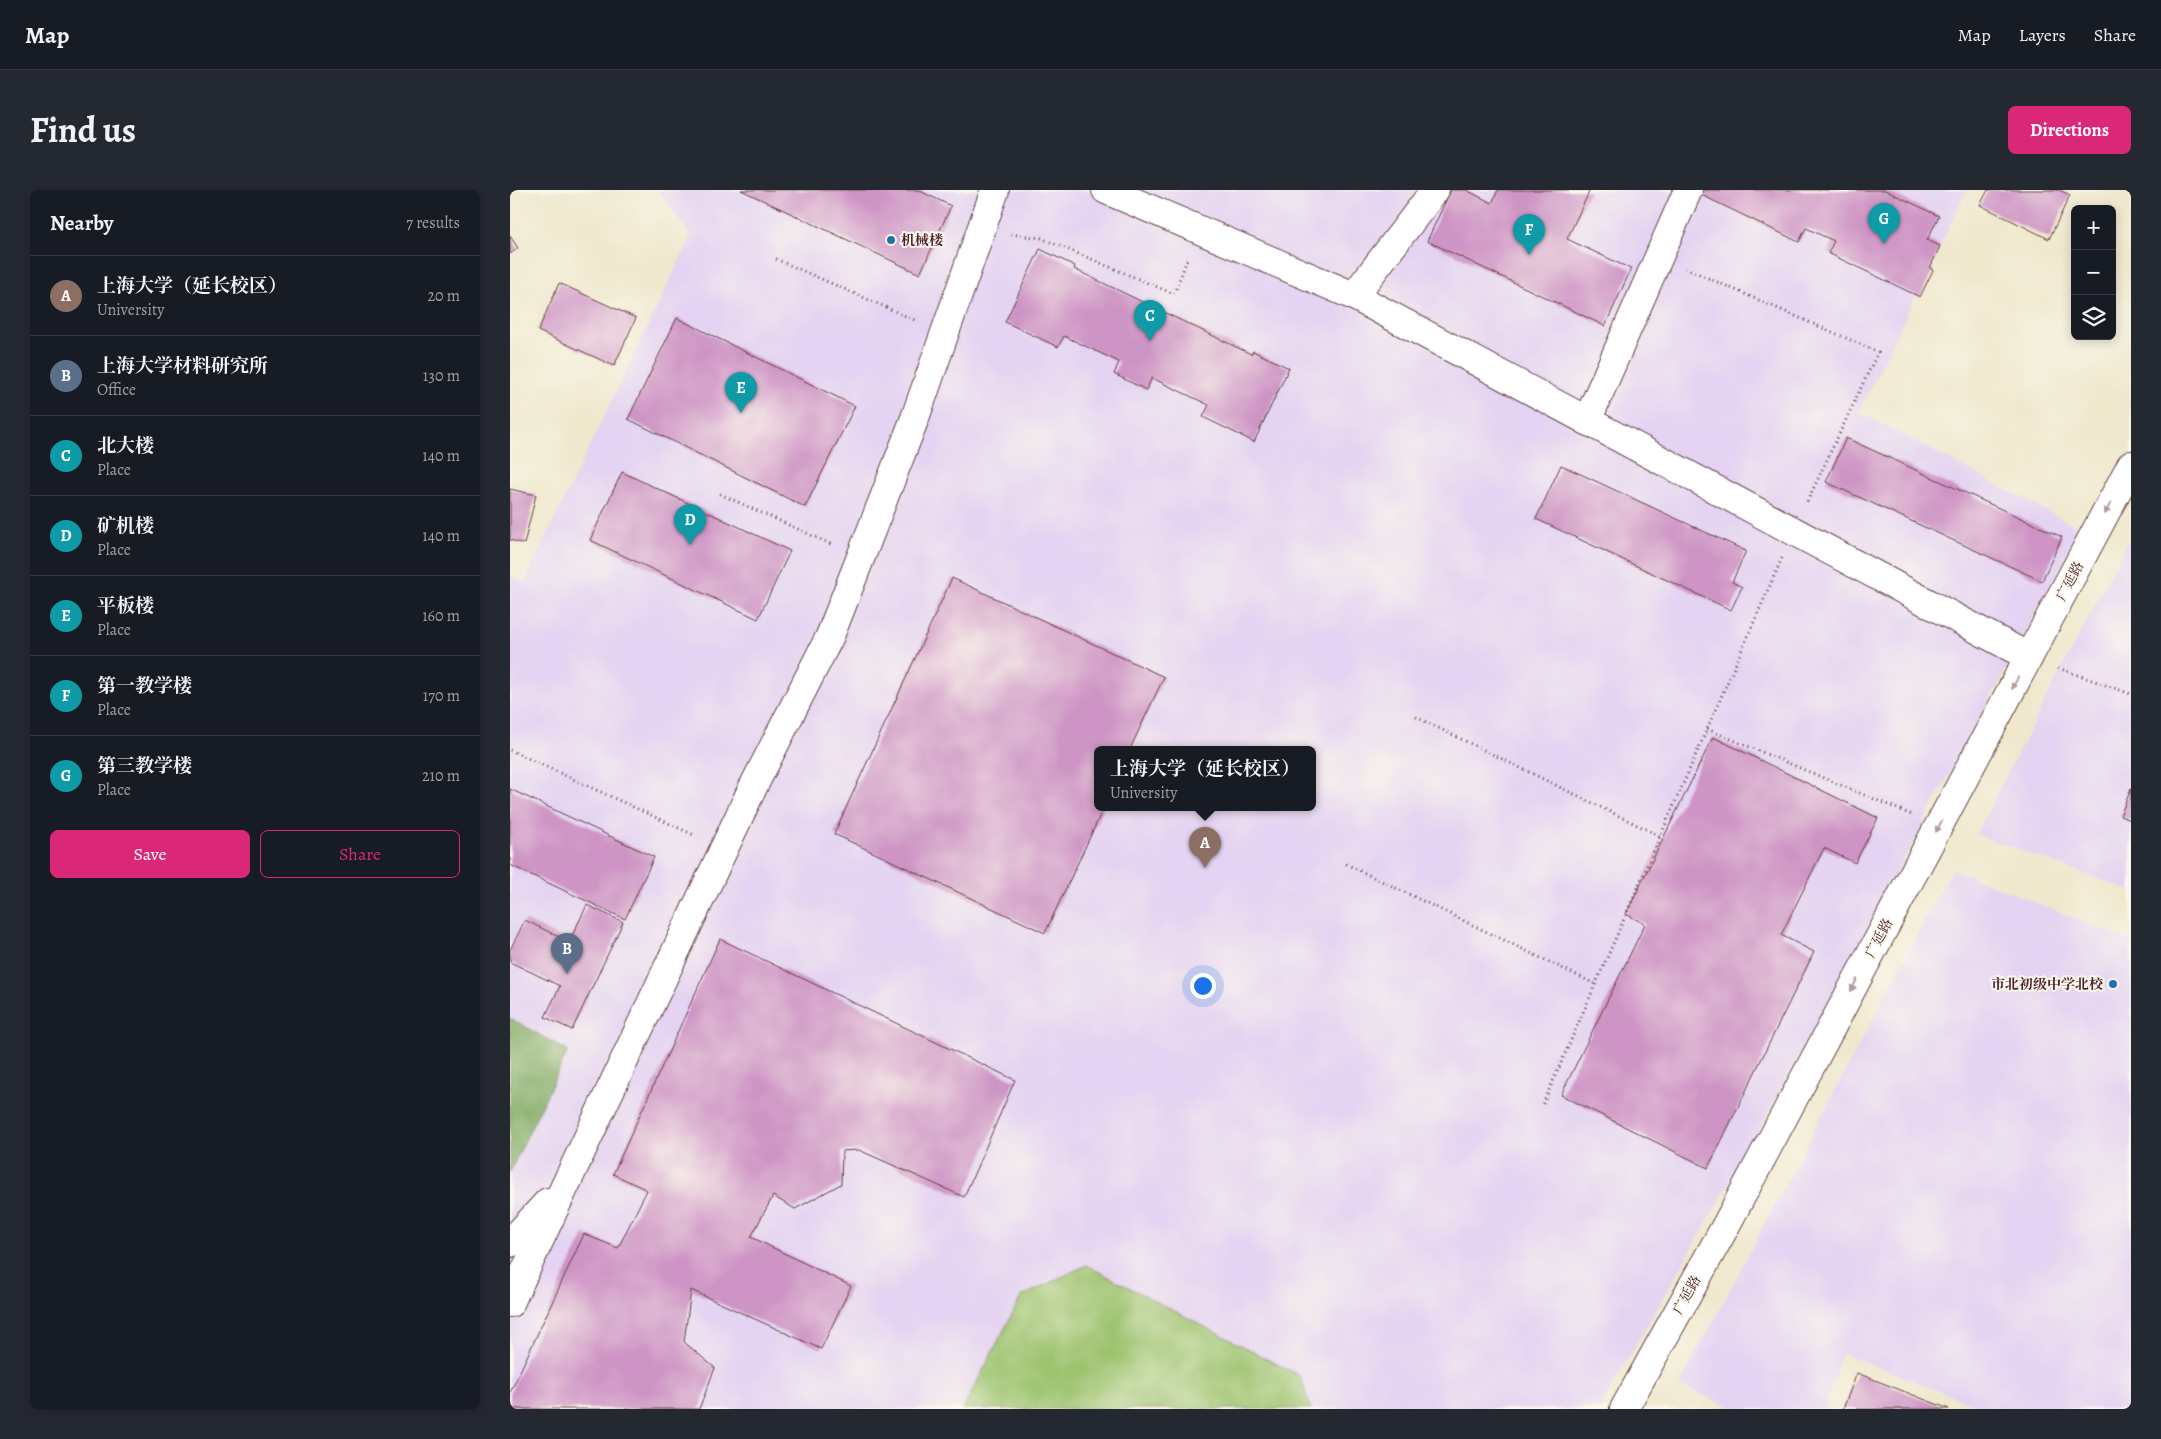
<!DOCTYPE html>
<html lang="en">
<head>
<meta charset="utf-8">
<style>
	body { margin:0; font-family:Alegreya,"Noto Serif SC",serif; background:#242831; color:#f1f3f6 }
	.controls { position:absolute; right:15px; top:15px; display:grid; overflow:hidden; border-radius:8px; box-shadow:0 2px 12px #0003 }
	.controls button { width:45px; height:45px; display:grid; place-items:center; padding:0; border:0; border-bottom:1px solid #363941; background:#171b24; color:#f1f3f6; font:25px sans-serif }
	.you { position:absolute; left:692px; top:795px; width:18px; height:18px; margin:-12px; border:4px solid #fff; border-radius:50%; background:#1a73e8; box-shadow:0 0 0 8px #1a73e833 }
	.badge { display:grid; place-items:center; width:32px; height:32px; border-radius:50%; background:#db2777; color:#fff; font-size:16px; font-weight:700 }
	.pin { position:absolute; translate:-50% -41px; filter:drop-shadow(0 1px 2px #0008) }
	.pin::after { content:''; position:absolute; top:26px; width:18px; height:15px; background:inherit; clip-path:polygon(0 0,100% 0,50% 100%) }
	.popup { position:absolute; left:584px; top:556px; width:222px; height:65px; box-sizing:border-box; display:grid; place-content:center; border-radius:8px; background:#171b24; filter:drop-shadow(0 1px 4px #0005); font-size:16px; white-space:nowrap; color:#9ea1a6 }
	.popup b { font-size:19px; color:#f1f3f6 }
	.popup::after { content:''; position:absolute; left:50%; top:100%; margin-left:-10px; border:10px solid transparent; border-top-color:#171b24 }
	.list { margin:0; padding:0; list-style:none }
	h2 { display:flex; justify-content:space-between; align-items:center; height:65px; margin:0; padding:0 20px; font-size:21px }
	h2 small { font-size:16px; font-weight:400; color:#9ea1a6 }
	.list li { display:grid; grid-template-columns:32px 1fr auto; gap:15px; align-items:center; box-sizing:border-box; height:80px; padding:0 20px; border-top:1px solid #363941 }
	.list b { display:block; font-size:19px; white-space:nowrap }
	.list p { margin:0; font-size:16px; white-space:nowrap; color:#9ea1a6 }
	.list em { font-size:16px; font-style:normal; color:#9ea1a6 }
	.actions { display:flex; gap:10px; padding:15px 20px }
	.actions a { flex:1; padding:11px 0; border:1px solid #db2777; border-radius:8px; text-align:center; font-size:18px; color:#db2777 }
	.actions .main { background:#db2777; color:#fff }
	.icon { flex:none; width:28px; height:28px; fill:none; stroke:currentColor; stroke-width:2; stroke-linecap:round; stroke-linejoin:round }
	.map { position:relative; flex:none; width:1621px; height:1219px; overflow:hidden; border-radius:8px }
	header { display:flex; align-items:center; gap:30px; box-sizing:border-box; height:70px; padding:0 25px; background:#171b24; border-bottom:1px solid #363941 }
	header strong { font-size:24px }
	nav { display:flex; gap:28px; margin-inline-start:auto; font-size:18px }
	.intro { display:flex; align-items:center; justify-content:space-between; box-sizing:border-box; height:120px; padding:0 30px }
	h1 { margin:0; font-size:35px }
	.button { padding:12px 22px; border-radius:8px; background:#db2777; color:#fff; font-size:18px; font-weight:700 }
	main { display:flex; gap:30px; padding:0 30px }
	aside { flex:1; background:#171b24; border-radius:8px; box-shadow:0 2px 12px #0003 }
	.map>svg:first-child { display:block }
</style>
</head>
<body>
<header>
<strong>Map</strong>
<nav><a>Map</a><a>Layers</a><a>Share</a></nav>
</header>
<div class="intro"><h1>Find us</h1><a class="button">Directions</a></div>
<main>
<aside>
<h2>Nearby<small>7 results</small></h2>
<ul class="list">
<li><span class="badge" style="background:#8d6e63">A</span><div><b>上海大学（延长校区）</b><p>University</p></div><em>20 m</em></li>
<li><span class="badge" style="background:#5c6f8a">B</span><div><b>上海大学材料研究所</b><p>Office</p></div><em>130 m</em></li>
<li><span class="badge" style="background:#0f9aa8">C</span><div><b>北大楼</b><p>Place</p></div><em>140 m</em></li>
<li><span class="badge" style="background:#0f9aa8">D</span><div><b>矿机楼</b><p>Place</p></div><em>140 m</em></li>
<li><span class="badge" style="background:#0f9aa8">E</span><div><b>平板楼</b><p>Place</p></div><em>160 m</em></li>
<li><span class="badge" style="background:#0f9aa8">F</span><div><b>第一教学楼</b><p>Place</p></div><em>170 m</em></li>
<li><span class="badge" style="background:#0f9aa8">G</span><div><b>第三教学楼</b><p>Place</p></div><em>210 m</em></li>
</ul>
<div class="actions"><a class="main">Save</a><a>Share</a></div>
</aside>
<div class="map">
<svg width="1621" height="1219" viewBox="0 0 1621 1219">
	<rect width="100%" height="100%" fill="#fbf7ec"/>
	<filter id="ink" filterUnits="userSpaceOnUse"><feTurbulence type="fractalNoise" baseFrequency=".02" numOctaves="2"/><feDisplacementMap in="SourceGraphic" scale="10" xChannelSelector="R" yChannelSelector="G"/><feConvolveMatrix kernelMatrix="1 2 1 2 8 2 1 2 1" color-interpolation-filters="sRGB"/></filter>
	<filter id="wash" filterUnits="userSpaceOnUse"><feTurbulence type="fractalNoise" baseFrequency=".0096" numOctaves="4" result="noise"/><feDisplacementMap in="SourceGraphic" scale="20" xChannelSelector="R" yChannelSelector="G"/><feGaussianBlur stdDeviation="1.12" result="paint"/><feColorMatrix in="noise" values="0 0 0 0 0 0 0 0 0 0 0 0 0 0 0 0 0 1.4 0 .05"/><feComposite in="paint" operator="in"/></filter>
	<g filter="url(#wash)">
		<rect width="100%" height="100%" fill="#efe8cd"/>
		<g fill="#e4d3f2" fill-rule="evenodd">
			<path d="M149,0H1457L1349,222L1571,339L1237,963L1089,1219H0V386L14,392L181,47ZM588,559H802V617H588Z"/>
			<polygon points="1621,345 1621,701 1466,644"/>
			<polygon points="1442,679 1621,751 1621,1219 1476,1219 1332,1163 1314,1219 1226,1219 1169,1196"/>
		</g>
		<polygon fill="#9dc36e" stroke="#74714c" points="576,1075 790,1186 801,1219 453,1219 511,1107"/>
		<polygon fill="#7ea961" stroke="#646446" points="0,828 58,861 0,982"/>
		<g id="blocks">
			<g fill="#ce94c5">
				<polygon points="231,0 408,0 441,16 410,84"/>
				<polygon points="941,0 956,0 982,13 988,0 1080,0 1057,49 1121,79 1095,136 917,51"/>
				<polygon points="1181,0 1375,0 1429,26 1417,50 1430,56 1420,78 1423,80 1410,107 1318,63 1324,51 1296,38 1289,52"/>
				<polygon points="1478,0 1549,0 1560,5 1539,49 1470,15"/>
				<polygon points="0,46 8,58 0,64"/>
				<polygon points="530,59 565,76 564,79 741,164 743,161 779,178 744,252 693,227 699,215 642,188 636,200 604,184 609,172 554,146 548,157 495,132"/>
				<polygon points="49,93 126,128 104,176 28,141"/>
				<polygon points="167,128 345,216 295,317 118,229"/>
				<polygon points="1336,248 1552,347 1532,391 1316,292"/>
				<polygon points="1051,275 1236,361 1222,392 1232,397 1221,420 1026,329"/>
				<polygon points="112,282 280,361 248,429 80,350"/>
				<polygon points="0,299 26,305 14,354 0,350"/>
				<polygon points="442,388 654,487 620,559 588,559 588,617 594,617 535,743 324,644"/>
				<polygon points="1203,547 1368,628 1345,673 1314,658 1271,745 1304,762 1198,978 1051,905 1135,734 1116,724"/>
				<polygon points="0,599 144,667 115,729 0,675"/>
				<polygon points="1621,599 1621,630 1610,626"/>
				<polygon points="77,715 113,732 62,840 35,827 50,796 0,772 0,760 15,730 59,752"/>
				<polygon points="210,749 505,890 454,1007 349,960 332,961 331,994 285,1019 263,1006 241,1047 341,1096 311,1159 181,1100 174,1152 205,1178 189,1219 0,1219 0,1203 74,1044 108,1058 137,1000 103,984"/>
				<polygon points="1347,1183 1439,1219 1333,1219"/>
			</g>
		</g>
	</g>
	<g filter="url(#ink)">
		<use href="#blocks" fill-opacity="0" stroke="#633d43" stroke-width="1"/>
		<g fill="none" stroke-linecap="round" stroke-linejoin="round">
			<defs>
				<g id="minor">
					<polyline points="596,0 844,106 925,0"/>
					<polyline points="844,106 1519,467"/>
					<polyline points="1077,231 1178,0"/>
					<polyline points="0,1053 38,1012"/>
					<polyline points="0,1113 243,597 320,446 405,228 485,0"/>
					<polyline points="1114,1219 1214,1039 1621,275"/>
				</g>
			</defs>
			<use href="#minor" stroke="#633d43" stroke-width="30"/>
			<g stroke="#633d43" stroke-width="3" stroke-dasharray="1 4" stroke-linecap="butt">
				<polyline points="501,44 531,48 664,104 678,67"/>
				<polyline points="266,69 407,131"/>
				<polyline points="1175,78 1368,162 1296,314"/>
				<polyline points="210,304 323,355"/>
				<polyline points="1548,478 1621,504"/>
				<polyline points="906,527 1150,646"/>
				<polyline points="1197,539 1402,625"/>
				<polyline points="0,560 186,646"/>
				<polyline points="836,674 1085,794"/>
				<polyline points="1033,914 1272,368"/>
			</g>
			<use href="#minor" stroke="#fff" stroke-width="28"/>
		</g>
		<defs><path id="oneway-solid" d="M-6-.8H1V-3.2L6.5 0L1 3.2V.8H-6Z" transform="scale(1.25)"/></defs>
		<g fill="#ae9aa0">
			<use href="#oneway-solid" transform="translate(1598 318) rotate(118)"/>
			<use href="#oneway-solid" transform="translate(1505 493) rotate(118)"/>
			<use href="#oneway-solid" transform="translate(1429 636) rotate(118)"/>
			<use href="#oneway-solid" transform="translate(1344 795) rotate(118)"/>
		</g>
	</g>
	<g fill="#1f6fb2" stroke="#fbf7ec" stroke-width="2">
		<circle cx="381" cy="50" r="5"/>
		<circle cx="1603" cy="794" r="5"/>
	</g>
	<g text-anchor="middle" dominant-baseline="central" stroke-width="4" stroke-linejoin="round" paint-order="stroke">
		<g font-size="14" font-weight="bold" fill="#4a1f2b" stroke="#fbf7ec" text-anchor="start">
			<text x="391" y="50">机械楼</text>
			<text x="1593" y="794" text-anchor="end">市北初级中学北校</text>
		</g>
		<g font-size="14" fill="#4a1f2b" stroke="#fbf7ec">
			<text transform="translate(1560 391) rotate(-62)">广延路</text>
			<text transform="translate(1369 748) rotate(-62)">广延路</text>
			<text transform="translate(1177 1105) rotate(-61)">广延路</text>
		</g>
	</g>
</svg>
<div class="controls">
<button>+</button>
<button>−</button>
<button><svg class="icon" aria-label="layers" viewBox="0 0 24 24"><path d="M12 4l9 5-9 5-9-5zM3 14l9 5 9-5"/></svg></button>
</div>
<div class="you"></div>
<div class="pin badge" style="left:695px;top:678px;background:#8d6e63">A</div>
<div class="popup"><b>上海大学（延长校区）</b>University</div>
<div class="pin badge" style="left:57px;top:784px;background:#5c6f8a">B</div>
<div class="pin badge" style="left:640px;top:151px;background:#0f9aa8">C</div>
<div class="pin badge" style="left:180px;top:355px;background:#0f9aa8">D</div>
<div class="pin badge" style="left:231px;top:223px;background:#0f9aa8">E</div>
<div class="pin badge" style="left:1019px;top:65px;background:#0f9aa8">F</div>
<div class="pin badge" style="left:1374px;top:54px;background:#0f9aa8">G</div>
</div>
</main>
</body>
</html>
